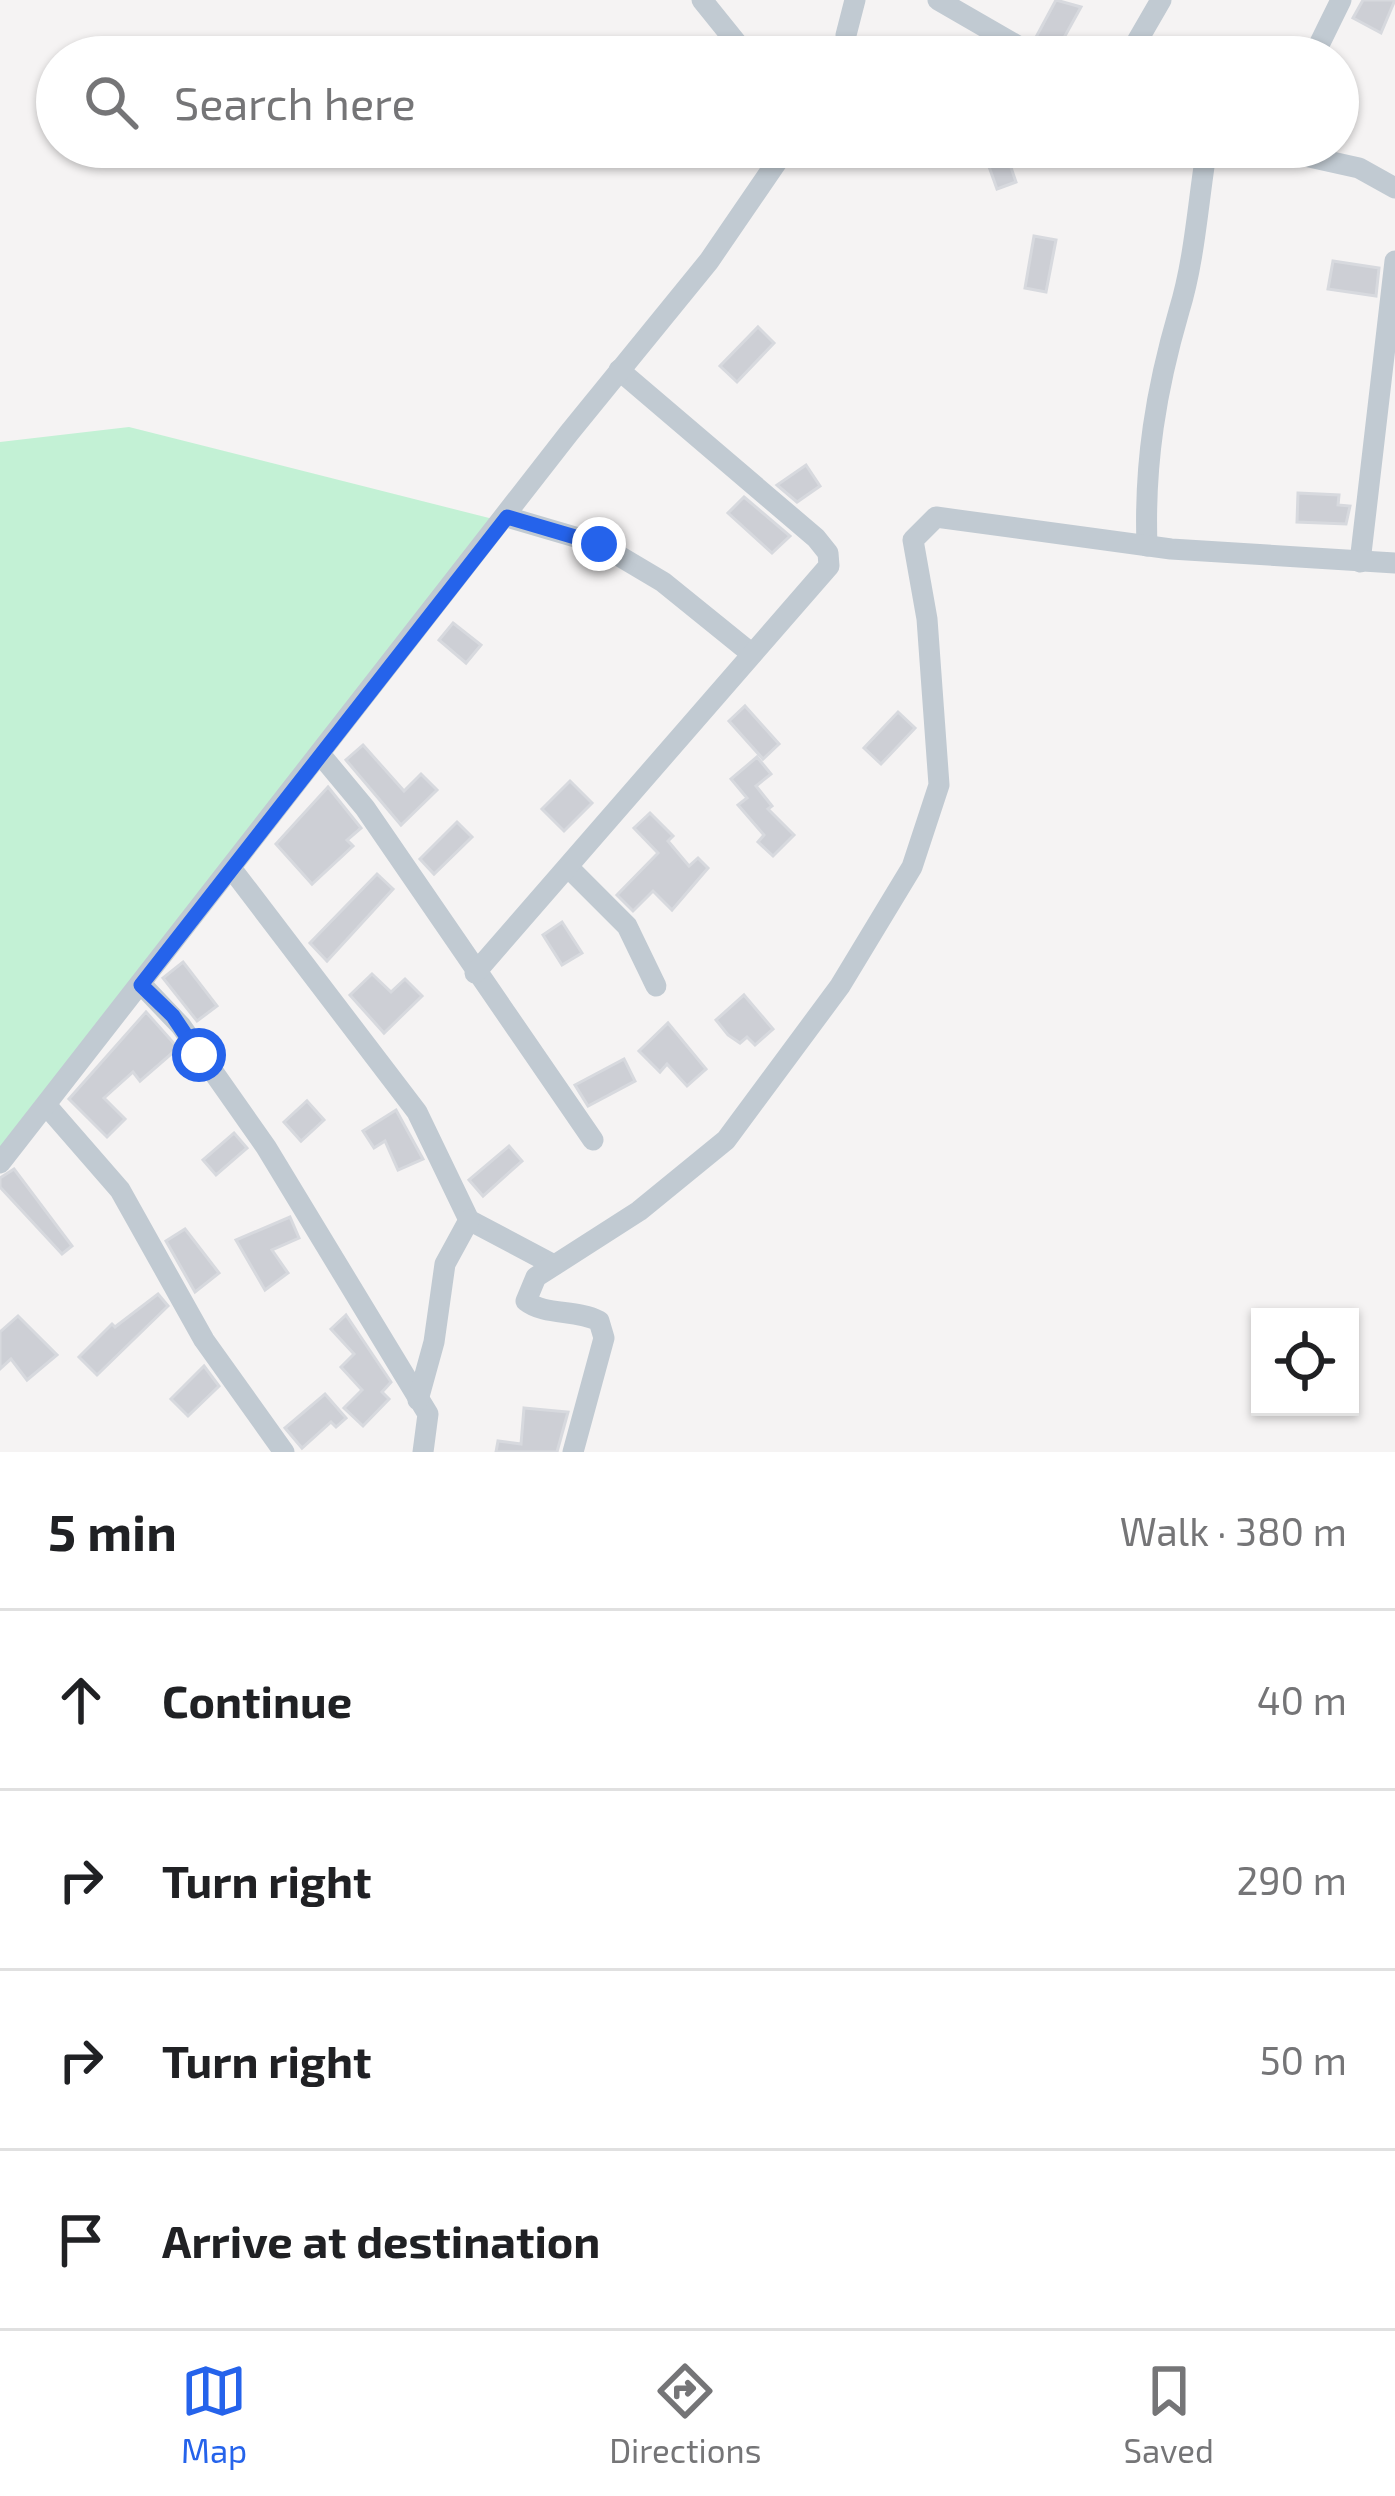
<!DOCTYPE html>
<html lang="en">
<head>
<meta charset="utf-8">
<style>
	body { margin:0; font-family:"Exo 2",sans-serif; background:#f6f6f6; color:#202124 }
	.controls { position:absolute; right:36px; bottom:36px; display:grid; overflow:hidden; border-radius:0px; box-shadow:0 3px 9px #0004 }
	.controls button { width:108px; height:108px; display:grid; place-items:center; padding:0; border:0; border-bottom:3px solid #e0e0e0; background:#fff; color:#202124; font:60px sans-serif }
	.stop { position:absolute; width:36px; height:36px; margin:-27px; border:9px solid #2563eb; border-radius:50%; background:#fff }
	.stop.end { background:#2563eb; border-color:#fff; box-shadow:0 3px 12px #0008 }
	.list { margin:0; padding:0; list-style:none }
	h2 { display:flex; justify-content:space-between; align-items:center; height:156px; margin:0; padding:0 48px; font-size:51px }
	h2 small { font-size:39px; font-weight:400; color:#757577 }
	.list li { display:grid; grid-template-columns:78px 1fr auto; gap:36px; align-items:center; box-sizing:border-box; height:180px; padding:0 48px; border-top:3px solid #e0e0e0 }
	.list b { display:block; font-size:45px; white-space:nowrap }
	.list em { font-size:39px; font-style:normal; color:#757577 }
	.icon { flex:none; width:66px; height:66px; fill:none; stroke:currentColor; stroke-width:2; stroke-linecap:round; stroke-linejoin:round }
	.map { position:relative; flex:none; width:1395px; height:1452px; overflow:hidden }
	.search { position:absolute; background:#fff; box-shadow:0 3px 9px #0004; left:36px; right:36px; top:36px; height:132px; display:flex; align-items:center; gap:30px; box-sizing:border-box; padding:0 42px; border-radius:66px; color:#757577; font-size:45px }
	.sheet { height:876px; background:#fff }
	nav { display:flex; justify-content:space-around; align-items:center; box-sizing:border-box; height:168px; border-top:3px solid #e0e0e0; background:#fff; font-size:33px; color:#757577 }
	nav a { display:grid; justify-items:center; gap:6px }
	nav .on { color:#2563eb }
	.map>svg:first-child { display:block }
</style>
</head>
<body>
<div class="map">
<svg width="1395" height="1452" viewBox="0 0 1395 1452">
	<rect width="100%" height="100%" fill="#f5f3f3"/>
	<polygon fill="#c3f1d5" points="129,427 505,522 0,1151 0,442"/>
	<g fill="#cdcfd5" stroke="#d7d9de" stroke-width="3">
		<polygon points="1056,0 1081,7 1055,54 1035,39"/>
		<polygon points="1363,0 1395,0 1381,33 1353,18"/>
		<polygon points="982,147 1004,147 1016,182 997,189"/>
		<polygon points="1034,236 1056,240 1046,292 1025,288"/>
		<polygon points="1333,261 1379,268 1376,296 1328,289"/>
		<polygon points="758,327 774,343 737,382 720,366"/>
		<polygon points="806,465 820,486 797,502 777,485"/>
		<polygon points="1298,493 1339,495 1338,505 1350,506 1346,524 1297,522"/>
		<polygon points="744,497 790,536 772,553 728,513"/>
		<polygon points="453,623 481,645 466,663 439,640"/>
		<polygon points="745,706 779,744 763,759 729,721"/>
		<polygon points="898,712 915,728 881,764 864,748"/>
		<polygon points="363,745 404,791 421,774 437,790 401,825 346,760"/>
		<polygon points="757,757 771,774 756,786 772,806 768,809 794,835 773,856 758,842 764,835 738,805 747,798 731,779"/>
		<polygon points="570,781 592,803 564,831 542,809"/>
		<polygon points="328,787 361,828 347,840 353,846 312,884 276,844"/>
		<polygon points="650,813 673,836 668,841 689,866 698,858 708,868 672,910 653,891 633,911 617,895 658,853 634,828"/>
		<polygon points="457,822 472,837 434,874 420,859"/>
		<polygon points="377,874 393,889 327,961 310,943"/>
		<polygon points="562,922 582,953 562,965 543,935"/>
		<polygon points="183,962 217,1006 197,1021 163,978"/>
		<polygon points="372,974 391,992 405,979 422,996 384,1033 350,995"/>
		<polygon points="744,995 773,1029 755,1045 747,1037 740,1043 728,1035 716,1020"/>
		<polygon points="146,1012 178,1048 140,1081 133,1072 104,1098 125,1119 107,1137 69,1099"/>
		<polygon points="668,1023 706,1069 687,1086 667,1064 660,1072 639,1051"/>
		<polygon points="624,1059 635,1081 588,1106 575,1085"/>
		<polygon points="307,1101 324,1120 301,1141 284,1122"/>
		<polygon points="396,1110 423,1159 398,1170 385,1141 374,1148 363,1131"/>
		<polygon points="234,1133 247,1148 216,1175 203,1160"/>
		<polygon points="509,1146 522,1161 483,1196 469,1180"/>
		<polygon points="14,1169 72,1246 62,1254 0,1187 0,1178"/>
		<polygon points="290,1217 299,1238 272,1250 288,1273 265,1290 236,1240"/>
		<polygon points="185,1229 219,1273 195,1292 166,1241"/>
		<polygon points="158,1294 168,1306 97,1375 79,1357 112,1324 115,1327"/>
		<polygon points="346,1315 391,1382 382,1392 389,1399 363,1426 344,1408 362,1390 341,1367 354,1354 331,1329"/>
		<polygon points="18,1316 57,1355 27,1380 11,1359 0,1369 0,1332"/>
		<polygon points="204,1366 219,1386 188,1416 171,1399"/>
		<polygon points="325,1394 346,1418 336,1427 331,1422 302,1448 285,1428"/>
		<polygon points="524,1408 568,1412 557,1452 496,1452 498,1441 521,1444"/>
	</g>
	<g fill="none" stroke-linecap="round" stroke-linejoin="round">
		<g stroke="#c1cad2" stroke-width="21">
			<polyline points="702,0 748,57"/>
			<polyline points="938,0 1037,57"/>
			<polyline points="848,57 846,35 855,0"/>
			<polyline points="1128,57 1161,0"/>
			<polyline points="1313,57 1341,0"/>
			<polyline points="1264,147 1359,168 1395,188"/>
			<polyline points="507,517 599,544 663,582 752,654"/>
			<path d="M1147,546C1144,463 1156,390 1179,311C1195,259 1198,201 1207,147"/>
			<polyline points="1360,562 1395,261"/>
			<polyline points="320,754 365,808 593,1140"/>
			<polyline points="231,868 417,1112 469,1220 554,1265"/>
			<polyline points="569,868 627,926 656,986"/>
			<polyline points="475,973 829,566 828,553 816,538 619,370"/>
			<polyline points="141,984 181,1026 266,1147 428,1414 423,1452"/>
			<polyline points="46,1105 120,1190 204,1340 284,1452"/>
			<polyline points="0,1163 569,433 709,261 787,147"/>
			<polyline points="418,1400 434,1342 445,1264 469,1220"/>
			<path d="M573,1452L604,1338L599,1321C576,1309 545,1316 526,1301L536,1277L639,1211L726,1140L840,986L912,867L939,785L927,619L913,540L936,517L1171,549L1395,563"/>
		</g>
	</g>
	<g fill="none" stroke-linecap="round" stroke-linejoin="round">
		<polyline stroke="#2563eb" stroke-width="15" points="199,1055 173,1016 141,985 507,517 599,544"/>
	</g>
</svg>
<div class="controls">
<button><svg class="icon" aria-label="locate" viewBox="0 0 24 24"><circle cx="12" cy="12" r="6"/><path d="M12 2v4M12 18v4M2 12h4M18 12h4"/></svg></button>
</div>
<div class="stop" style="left:199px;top:1055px"></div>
<div class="stop end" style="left:599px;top:544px"></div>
<div class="search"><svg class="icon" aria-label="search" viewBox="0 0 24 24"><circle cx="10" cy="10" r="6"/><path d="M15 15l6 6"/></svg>Search here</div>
</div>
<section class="sheet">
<h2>5 min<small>Walk · 380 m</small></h2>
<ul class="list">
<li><svg class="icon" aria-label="ahead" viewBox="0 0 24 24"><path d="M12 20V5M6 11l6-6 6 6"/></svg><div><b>Continue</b></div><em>40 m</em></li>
<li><svg class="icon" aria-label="right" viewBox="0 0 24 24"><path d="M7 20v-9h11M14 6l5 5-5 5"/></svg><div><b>Turn right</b></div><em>290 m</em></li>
<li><svg class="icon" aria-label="right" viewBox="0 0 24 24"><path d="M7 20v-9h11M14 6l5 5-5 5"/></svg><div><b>Turn right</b></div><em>50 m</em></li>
<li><svg class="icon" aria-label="arrive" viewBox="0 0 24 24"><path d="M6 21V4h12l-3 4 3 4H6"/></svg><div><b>Arrive at destination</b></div></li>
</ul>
</section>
<nav>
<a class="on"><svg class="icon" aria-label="map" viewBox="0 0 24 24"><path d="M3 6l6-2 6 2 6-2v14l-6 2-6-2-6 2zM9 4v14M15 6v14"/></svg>Map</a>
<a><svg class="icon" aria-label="directions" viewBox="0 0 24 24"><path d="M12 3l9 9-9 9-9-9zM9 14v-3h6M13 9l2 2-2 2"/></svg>Directions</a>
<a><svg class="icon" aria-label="saved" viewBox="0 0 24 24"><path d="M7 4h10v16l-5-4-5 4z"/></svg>Saved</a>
</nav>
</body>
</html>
